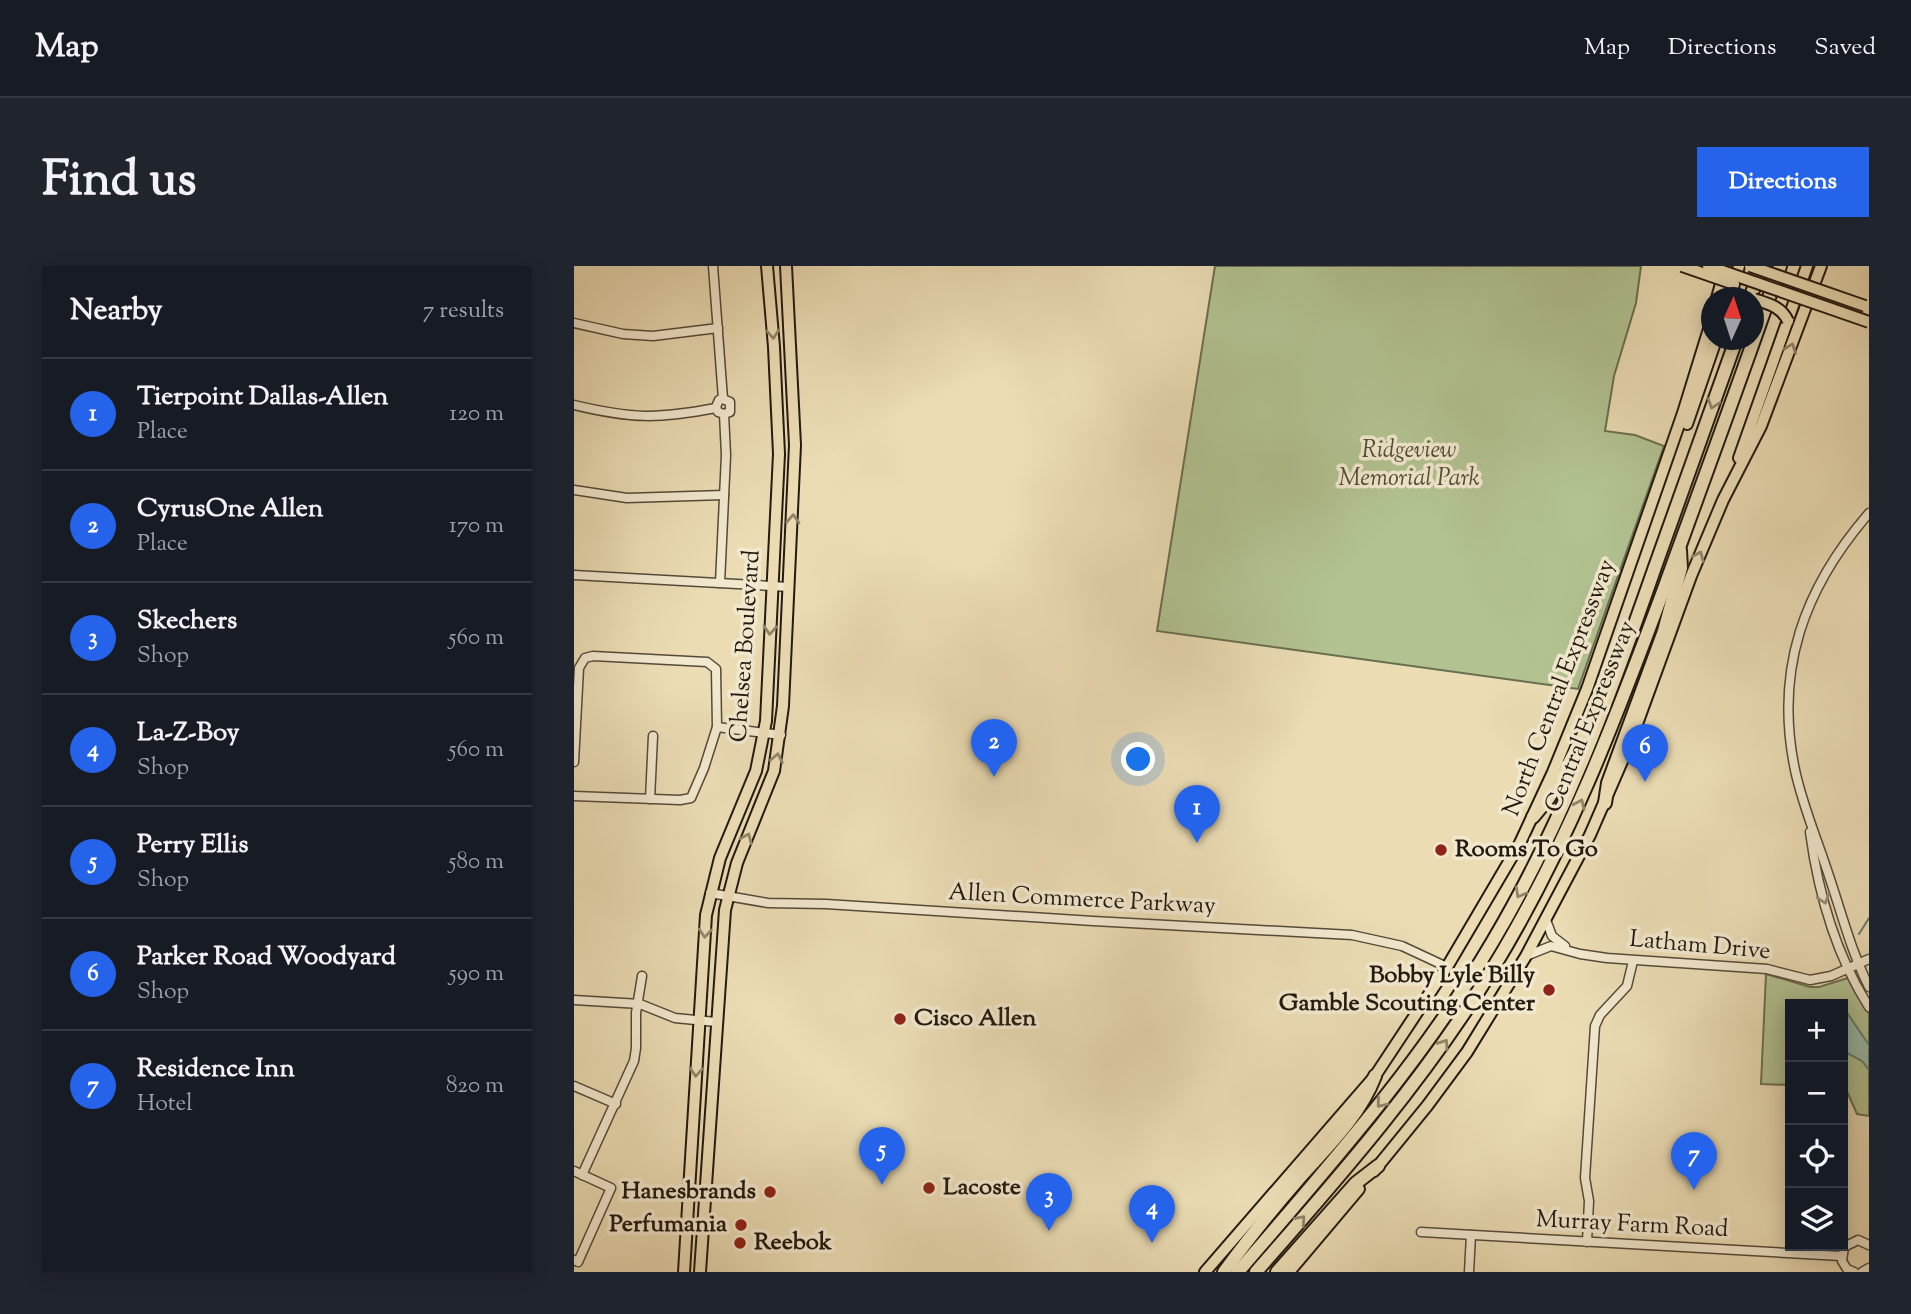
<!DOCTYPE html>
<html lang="en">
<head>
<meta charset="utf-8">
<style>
	body { margin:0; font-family:"Sorts Mill Goudy",serif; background:#20242c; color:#f1f3f6 }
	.controls { position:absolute; right:21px; bottom:21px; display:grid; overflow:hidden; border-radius:0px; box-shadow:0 4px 18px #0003 }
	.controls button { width:63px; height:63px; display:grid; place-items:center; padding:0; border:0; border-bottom:2px solid #363941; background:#171b24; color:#f1f3f6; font:35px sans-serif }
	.compass { position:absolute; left:1127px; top:21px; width:63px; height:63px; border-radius:50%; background:#171b24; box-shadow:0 4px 18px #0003; rotate:3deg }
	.you { position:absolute; left:565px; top:494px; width:24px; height:24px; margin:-18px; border:5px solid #fff; border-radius:50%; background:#1a73e8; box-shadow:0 0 0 10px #1a73e833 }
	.badge { display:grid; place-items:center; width:46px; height:46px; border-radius:50%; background:#2563eb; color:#fff; font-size:23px; font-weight:700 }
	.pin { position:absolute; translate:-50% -58px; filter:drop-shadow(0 2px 4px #0008) }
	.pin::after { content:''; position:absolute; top:37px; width:24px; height:21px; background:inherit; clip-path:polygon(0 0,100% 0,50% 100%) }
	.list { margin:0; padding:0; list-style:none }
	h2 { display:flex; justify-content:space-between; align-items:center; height:91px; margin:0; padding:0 28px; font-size:30px }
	h2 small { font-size:23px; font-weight:400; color:#9ea1a6 }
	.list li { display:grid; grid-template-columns:46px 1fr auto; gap:21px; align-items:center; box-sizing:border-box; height:112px; padding:0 28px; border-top:2px solid #363941 }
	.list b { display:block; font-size:26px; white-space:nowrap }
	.list p { margin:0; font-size:23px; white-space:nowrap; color:#9ea1a6 }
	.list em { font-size:23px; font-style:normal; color:#9ea1a6 }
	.icon { flex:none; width:38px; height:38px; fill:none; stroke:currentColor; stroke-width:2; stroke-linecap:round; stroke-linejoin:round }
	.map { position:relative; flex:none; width:1295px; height:1006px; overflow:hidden; border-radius:0px }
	header { display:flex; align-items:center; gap:42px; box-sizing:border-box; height:98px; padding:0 35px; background:#171b24; border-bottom:2px solid #363941 }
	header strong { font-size:33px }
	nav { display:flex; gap:38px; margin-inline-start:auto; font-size:24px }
	.intro { display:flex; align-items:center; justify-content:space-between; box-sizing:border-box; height:168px; padding:0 42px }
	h1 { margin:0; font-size:49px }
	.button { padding:18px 32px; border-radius:0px; background:#2563eb; color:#fff; font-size:24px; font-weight:700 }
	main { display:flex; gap:42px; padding:0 42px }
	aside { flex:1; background:#171b24; border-radius:0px; box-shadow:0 4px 18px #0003 }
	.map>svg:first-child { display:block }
</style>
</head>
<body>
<header>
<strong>Map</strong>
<nav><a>Map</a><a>Directions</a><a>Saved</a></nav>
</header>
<div class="intro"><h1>Find us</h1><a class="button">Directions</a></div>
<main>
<aside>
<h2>Nearby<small>7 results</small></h2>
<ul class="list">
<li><span class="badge">1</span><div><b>Tierpoint Dallas-Allen</b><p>Place</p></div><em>120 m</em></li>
<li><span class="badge">2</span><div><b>CyrusOne Allen</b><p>Place</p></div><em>170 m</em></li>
<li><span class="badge">3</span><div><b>Skechers</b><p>Shop</p></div><em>560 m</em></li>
<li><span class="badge">4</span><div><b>La-Z-Boy</b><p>Shop</p></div><em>560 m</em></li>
<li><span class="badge">5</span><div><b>Perry Ellis</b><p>Shop</p></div><em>580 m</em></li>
<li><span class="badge">6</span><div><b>Parker Road Woodyard</b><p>Shop</p></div><em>590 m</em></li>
<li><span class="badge">7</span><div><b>Residence Inn</b><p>Hotel</p></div><em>820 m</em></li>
</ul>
</aside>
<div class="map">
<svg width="1295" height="1006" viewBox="0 0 1295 1006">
	<rect width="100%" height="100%" fill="#ebdcb4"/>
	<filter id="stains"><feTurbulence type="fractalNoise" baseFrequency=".00286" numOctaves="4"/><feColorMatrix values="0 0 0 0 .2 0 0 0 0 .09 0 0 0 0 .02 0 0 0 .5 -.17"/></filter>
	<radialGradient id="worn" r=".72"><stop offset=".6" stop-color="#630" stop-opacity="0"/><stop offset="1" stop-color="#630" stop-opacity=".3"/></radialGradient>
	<g fill="#b2c291" stroke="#6a6e50" stroke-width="2">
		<polygon points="641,0 1067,0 1062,37 1040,110 1031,165 1061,169 1090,180 1004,423 583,365"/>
		<polygon points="1192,708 1236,721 1245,721 1274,712 1295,748 1295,850 1283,848 1271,821 1269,821 1269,738 1216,738 1216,819 1187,818"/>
	</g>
	<polygon fill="#98bcac" stroke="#697b6e" stroke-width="2" points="1269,741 1295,779 1295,804 1288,795 1269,785"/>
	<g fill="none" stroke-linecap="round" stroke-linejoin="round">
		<polyline stroke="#697b6e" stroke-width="2" points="1285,668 1295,652"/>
		<defs>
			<g id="minor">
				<polyline points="139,0 149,133"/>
				<polyline points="0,57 49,68 79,70 144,62"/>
				<path d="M0,139C58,153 84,153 142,142"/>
				<polyline points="0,224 53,232 150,229"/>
				<path d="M1295,247C1230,322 1200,404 1221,504C1228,537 1241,568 1252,601C1266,641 1276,683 1295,721"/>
				<polyline points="0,309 215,321"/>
				<polyline points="146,317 152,189 150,148 156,146 156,136 149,133 145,134 142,141 144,146 150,148"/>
				<polyline points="143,461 207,469"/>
				<polyline points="0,496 5,402 11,392 19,390 133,396 142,403 143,461 130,502 117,532 106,534 0,530"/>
				<polyline points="76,533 79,470"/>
				<path d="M1236,566C1244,626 1262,689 1295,741"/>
				<polyline points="136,627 194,637 252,638 519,655 778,669 828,680 873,701"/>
				<polyline points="972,654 978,670 991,680"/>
				<polyline points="952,690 977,680 1006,688 1033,692 1193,703 1236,714 1257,710 1295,693"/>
				<polyline points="0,734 66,738 101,752 142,756"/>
				<polyline points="0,820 42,838"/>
				<polyline points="0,905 37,922 4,996 0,994"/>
				<polyline points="8,909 60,795 62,782 62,747 68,710"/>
				<polyline points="847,966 1267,990"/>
				<polyline points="1013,976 1015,935 1011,912 1021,760 1026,749 1053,720 1059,695"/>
				<polyline points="895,1006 897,969"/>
				<polyline points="1280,1006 1273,1003 1268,995 1270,981 1284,974 1295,979"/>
				<polyline points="1288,1006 1295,1002"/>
			</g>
			<g id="major">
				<polyline points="1143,32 1152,0"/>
				<polyline points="1156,32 1165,0"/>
				<polyline points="1113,158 1142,74"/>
				<polyline points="1165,192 1233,0"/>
				<polyline points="800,905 853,840 893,786 952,690 1016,569 1056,477 1117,310 1149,234 1187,160 1247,0"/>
				<polyline points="110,1006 132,649 146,592 182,505 192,455 205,188 200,81 193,0"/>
				<polyline points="126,1006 151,644 163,597 200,505 209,440 221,179 212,0"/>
				<polyline points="631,1006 801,810 873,701 946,577 979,506 1013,423 1109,147 1138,53"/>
				<polyline points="715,1006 785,923"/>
			</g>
			<g id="highway">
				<polyline points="1176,32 1188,0"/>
				<polyline points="1031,537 1034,517 1090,365 1107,302 1106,284"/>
				<polyline points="959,551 974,533 989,509 1030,429"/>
				<path d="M650,1006C674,973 701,940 728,909C756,878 786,849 801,810"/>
				<path d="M664,1006C755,900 848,796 919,675C989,557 1036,430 1081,301C1108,225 1135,149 1162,74"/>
				<path d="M682,1006C767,909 851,813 919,702C993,581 1042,452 1091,320C1130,213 1169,107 1206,0"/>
				<polyline points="703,1006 782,917 804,900"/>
			</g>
		</defs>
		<use href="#minor" stroke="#554a39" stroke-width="11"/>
		<use href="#major" stroke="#231a10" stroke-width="14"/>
		<use href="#highway" stroke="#231a10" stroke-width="16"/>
		<use href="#minor" stroke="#f2e8ce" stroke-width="8"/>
		<use href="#major" stroke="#ebdcb4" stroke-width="10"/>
		<use href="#highway" stroke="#ebdcb4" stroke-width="12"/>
		<defs>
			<g id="major-bridge">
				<polyline points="1108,0 1160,18"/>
				<polyline points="1134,0 1295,56"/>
				<polyline points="1176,0 1291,40"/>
				<path d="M1180,33C1194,38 1207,40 1214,55"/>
			</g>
		</defs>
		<use href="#major-bridge" stroke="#231a10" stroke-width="14" stroke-linecap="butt"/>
		<use href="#major-bridge" stroke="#ebdcb4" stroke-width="10"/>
	</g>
	<defs><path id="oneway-chevron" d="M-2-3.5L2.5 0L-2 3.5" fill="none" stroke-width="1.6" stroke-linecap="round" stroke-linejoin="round" transform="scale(1.75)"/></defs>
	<g stroke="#91856a">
		<use href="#oneway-chevron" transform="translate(199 68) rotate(86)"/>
		<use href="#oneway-chevron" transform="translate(1217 82) rotate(-70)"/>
		<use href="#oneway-chevron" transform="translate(1139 138) rotate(109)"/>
		<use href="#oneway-chevron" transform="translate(219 253) rotate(-87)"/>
		<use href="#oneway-chevron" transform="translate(1125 290) rotate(-67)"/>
		<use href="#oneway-chevron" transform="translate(196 364) rotate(93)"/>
		<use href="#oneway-chevron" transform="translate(203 492) rotate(-79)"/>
		<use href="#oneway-chevron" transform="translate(1006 538) rotate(-66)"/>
		<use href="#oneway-chevron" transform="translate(173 572) rotate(-66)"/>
		<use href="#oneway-chevron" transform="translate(946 627) rotate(119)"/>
		<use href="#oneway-chevron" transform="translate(131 667) rotate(95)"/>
		<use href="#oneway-chevron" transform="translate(870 778) rotate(-55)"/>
		<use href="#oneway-chevron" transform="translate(122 806) rotate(94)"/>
		<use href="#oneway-chevron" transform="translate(807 837) rotate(129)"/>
		<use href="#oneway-chevron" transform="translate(727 954) rotate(-49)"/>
	</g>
	<use stroke="#958b78" href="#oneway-chevron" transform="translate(1250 633) rotate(72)"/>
	<g fill="#8f2418" stroke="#f2e8ce" stroke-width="2.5">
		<circle cx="867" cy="584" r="7"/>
		<circle cx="975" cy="724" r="7"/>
		<circle cx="326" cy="753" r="7"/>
		<circle cx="355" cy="922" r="7"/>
		<circle cx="196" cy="926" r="7"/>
		<circle cx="167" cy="959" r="7"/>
		<circle cx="166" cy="977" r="7"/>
	</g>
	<g text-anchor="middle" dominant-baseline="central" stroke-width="7" stroke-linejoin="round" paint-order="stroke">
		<g font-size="24" font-style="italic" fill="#4e4c37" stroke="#f2e8ce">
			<text x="835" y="185">Ridgeview<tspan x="835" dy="28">Memorial Park</tspan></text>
		</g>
		<g font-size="24" fill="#231a10" stroke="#f2e8ce">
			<text transform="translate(172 380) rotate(-86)">Chelsea Boulevard</text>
			<text transform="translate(986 422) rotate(-69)">North Central Expressway</text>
			<text transform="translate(1017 451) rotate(-68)">Central Expressway</text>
			<text transform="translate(508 634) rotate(3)">Allen Commerce Parkway</text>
			<text transform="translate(1126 680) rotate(5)">Latham Drive</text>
			<text transform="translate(1058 959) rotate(3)">Murray Farm Road</text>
		</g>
		<g font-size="24" font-weight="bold" fill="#231a10" stroke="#f2e8ce" text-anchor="start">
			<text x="881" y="584">Rooms To Go</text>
			<text x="961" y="710" text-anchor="end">Bobby Lyle Billy<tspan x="961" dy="28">Gamble Scouting Center</tspan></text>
			<text x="340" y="753">Cisco Allen</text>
			<text x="369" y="922">Lacoste</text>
			<text x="182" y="926" text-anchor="end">Hanesbrands</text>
			<text x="153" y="959" text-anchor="end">Perfumania</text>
			<text x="180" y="977">Reebok</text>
		</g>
	</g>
	<rect width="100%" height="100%" filter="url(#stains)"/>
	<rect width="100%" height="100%" fill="url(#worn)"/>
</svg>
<div class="controls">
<button>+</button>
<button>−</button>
<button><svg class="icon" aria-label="locate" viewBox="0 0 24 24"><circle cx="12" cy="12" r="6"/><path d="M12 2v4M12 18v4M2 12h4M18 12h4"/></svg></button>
<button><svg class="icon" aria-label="layers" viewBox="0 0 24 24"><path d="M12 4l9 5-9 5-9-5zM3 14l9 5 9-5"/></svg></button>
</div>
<svg class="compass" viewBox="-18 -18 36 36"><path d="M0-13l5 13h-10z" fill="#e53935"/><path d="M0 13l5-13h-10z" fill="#9ea1a6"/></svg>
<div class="you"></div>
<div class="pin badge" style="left:623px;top:577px">1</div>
<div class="pin badge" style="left:420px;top:511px">2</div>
<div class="pin badge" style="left:475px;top:965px">3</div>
<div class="pin badge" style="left:578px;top:977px">4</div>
<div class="pin badge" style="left:308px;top:919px">5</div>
<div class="pin badge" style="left:1071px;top:516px">6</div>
<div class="pin badge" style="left:1120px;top:924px">7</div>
</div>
</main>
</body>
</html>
